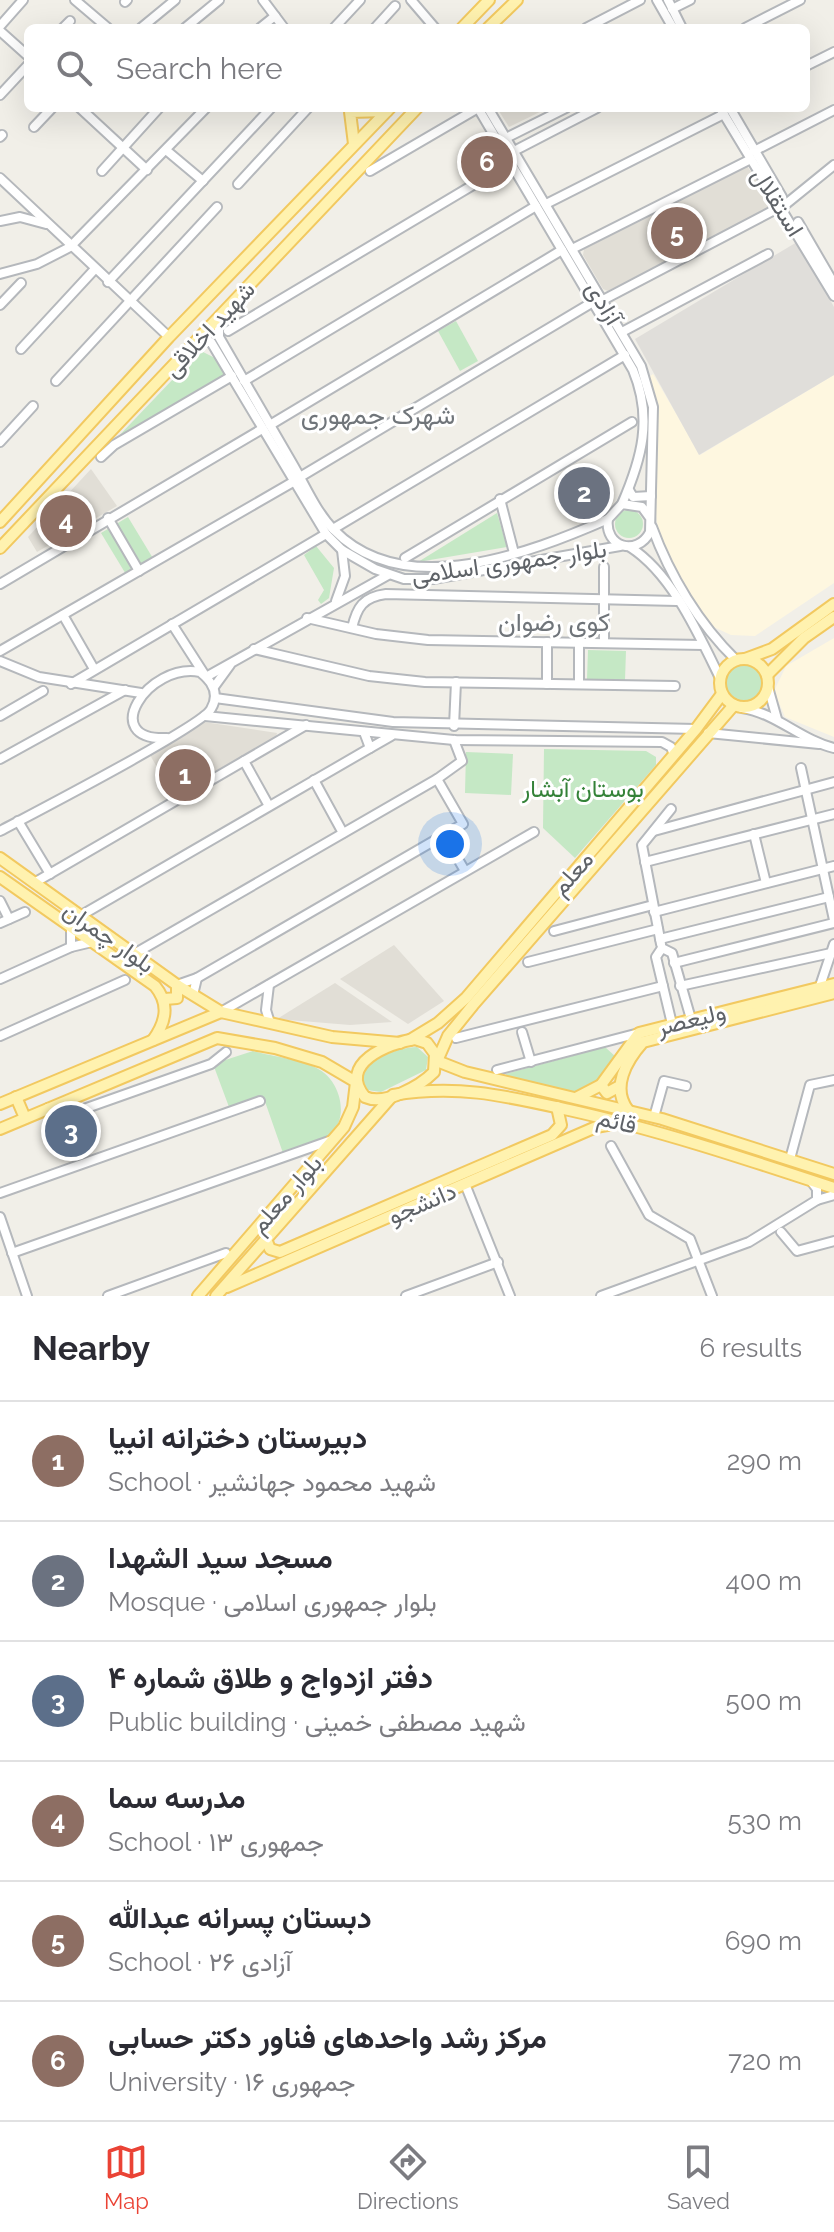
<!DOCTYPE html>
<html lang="en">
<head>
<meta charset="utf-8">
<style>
	body { margin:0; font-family:Raleway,Vazirmatn,sans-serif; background:#f7f7f7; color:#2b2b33 }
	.you { position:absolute; left:450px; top:844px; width:28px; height:28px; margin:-20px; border:6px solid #fff; border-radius:50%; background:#1a73e8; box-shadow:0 0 0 12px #1a73e833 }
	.badge { display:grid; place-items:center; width:52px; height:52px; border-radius:50%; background:#ea4335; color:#fff; font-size:26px; font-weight:700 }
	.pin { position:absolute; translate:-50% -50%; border:4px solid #fff; box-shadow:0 2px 8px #0006 }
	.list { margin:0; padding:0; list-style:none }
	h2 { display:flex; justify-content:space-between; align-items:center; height:104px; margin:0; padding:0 32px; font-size:34px }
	h2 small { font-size:26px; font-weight:400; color:#7c7c81 }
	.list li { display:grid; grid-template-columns:52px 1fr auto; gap:24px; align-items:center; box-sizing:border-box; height:120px; padding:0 32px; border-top:2px solid #e1e1e2 }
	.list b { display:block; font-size:30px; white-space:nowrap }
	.list p { margin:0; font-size:26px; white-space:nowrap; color:#7c7c81 }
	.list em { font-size:26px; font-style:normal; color:#7c7c81 }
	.icon { flex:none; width:44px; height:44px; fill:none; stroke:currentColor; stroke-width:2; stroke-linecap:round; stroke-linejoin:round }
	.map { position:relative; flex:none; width:834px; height:1296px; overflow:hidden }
	.search { position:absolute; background:#fff; box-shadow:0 8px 32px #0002; left:24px; right:24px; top:24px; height:88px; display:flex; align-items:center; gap:20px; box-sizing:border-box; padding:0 28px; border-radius:12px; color:#7c7c81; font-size:30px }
	.sheet { height:824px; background:#fff }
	nav { display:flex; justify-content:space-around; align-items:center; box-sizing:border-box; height:112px; border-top:2px solid #e1e1e2; background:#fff; font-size:22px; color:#7c7c81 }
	nav a { display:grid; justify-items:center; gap:4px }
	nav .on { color:#ea4335 }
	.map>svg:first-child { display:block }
</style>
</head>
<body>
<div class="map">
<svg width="834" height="1296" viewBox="0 0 834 1296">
	<rect width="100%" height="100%" fill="#f1efe8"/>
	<g fill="#fef7e0">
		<polygon points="653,374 700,455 834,375 834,583 755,636 731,635 707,624 662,549 656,516 657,411 649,377"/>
		<polygon points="834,638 834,737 785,717 774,691 786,666"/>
	</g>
	<polygon fill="#e0deda" points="797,242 834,307 834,375 699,455 635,339"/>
	<g fill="#e1ded6">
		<polygon points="497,108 548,108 509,127"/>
		<polygon points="747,166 773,203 772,206 608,291 603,289 583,255 584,249"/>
		<polygon points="91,469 117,506 37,552 28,537"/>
		<polygon points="204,722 277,733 276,737 173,795 150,755"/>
		<polygon points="394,945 444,1001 408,1024 340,979"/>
		<polygon points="335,983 392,1022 350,1025 277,1019"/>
	</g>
	<g fill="#c5e8c5">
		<polygon points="456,321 478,361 460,371 438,331"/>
		<polygon points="203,352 215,358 228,378 113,442 196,355"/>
		<circle cx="629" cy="524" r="14"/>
		<polygon points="497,513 507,547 418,562"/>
		<polygon points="128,517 154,560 127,576 101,533"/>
		<polygon points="316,546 334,568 329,598 321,604 318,600 324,590 304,555"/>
		<polygon points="588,650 626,651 625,680 587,679"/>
		<circle cx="744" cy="683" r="20"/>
		<polygon points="544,749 646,751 656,757 656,765 575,858 543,828"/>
		<polygon points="466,752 513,754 511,795 465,793"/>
		<path d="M417,1047L428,1057L426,1070L381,1092L367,1090L362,1079C367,1058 396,1048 417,1047Z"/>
		<path d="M605,1047L616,1057C609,1066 601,1082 592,1088C572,1102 523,1086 505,1074Z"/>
		<path d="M253,1051C273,1057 302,1059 320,1070C340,1082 350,1117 330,1135C319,1144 296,1148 283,1153L263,1096L229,1107L213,1064Z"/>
	</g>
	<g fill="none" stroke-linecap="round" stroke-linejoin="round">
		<defs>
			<g id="minor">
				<polyline points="75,0 108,28"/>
				<polyline points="263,0 284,28"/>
				<polyline points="411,0 435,28"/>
				<polyline points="657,0 673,28"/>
				<polyline points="668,0 682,28"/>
				<polyline points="125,2 127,0"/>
				<polyline points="672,9 690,0"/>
				<polyline points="0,26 23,0"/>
				<polyline points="63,28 70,21"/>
				<polyline points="141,28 175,0"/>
				<polyline points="185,28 219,0"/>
				<polyline points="260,28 275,16"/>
				<polyline points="334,28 360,0"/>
				<polyline points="375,28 395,6"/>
				<polyline points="586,28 640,0"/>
				<polyline points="745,28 800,0"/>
				<polyline points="0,31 28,56"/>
				<polyline points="806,66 834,52"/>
				<polyline points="0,95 28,65"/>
				<polyline points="80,108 147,170"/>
				<path d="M478,108L633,370C653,418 642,458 622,504"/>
				<path d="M488,108L641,366L653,407L650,532C637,557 604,547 608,519L622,504L642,507L650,518"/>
				<polyline points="720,108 834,296"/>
				<polyline points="730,108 782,197"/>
				<polyline points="34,127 52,108"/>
				<polyline points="0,137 2,135"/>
				<polyline points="506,138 566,108"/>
				<polyline points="166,150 203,181"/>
				<polyline points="514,151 597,108"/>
				<polyline points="754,151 834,110"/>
				<polyline points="102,171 159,108"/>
				<polyline points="370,171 478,108"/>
				<polyline points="0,178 169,337"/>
				<polyline points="238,184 308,108"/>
				<polyline points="546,204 724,114"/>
				<polyline points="786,204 834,165"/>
				<polyline points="0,221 20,217 46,224"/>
				<polyline points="798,222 834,284"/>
				<polyline points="572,249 751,159"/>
				<polyline points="0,274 37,264 70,247 206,108"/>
				<polyline points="108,282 271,108"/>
				<polyline points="603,300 782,206"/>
				<polyline points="0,305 21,283"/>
				<path d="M226,313L219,325V337C243,379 268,421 292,463C305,485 316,512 334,530C404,602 530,553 608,519"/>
				<polyline points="228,331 510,163"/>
				<polyline points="622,332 768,254"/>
				<polyline points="21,349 94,270"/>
				<polyline points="191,351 204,342 211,342 326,534 342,550 375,569 404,579 433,579 620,546"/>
				<polyline points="56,381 217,207"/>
				<polyline points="244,381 536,206"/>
				<polyline points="270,425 562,250"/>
				<polyline points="0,442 33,406"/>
				<polyline points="101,457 114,445 232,376"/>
				<polyline points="300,477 593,302"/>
				<polyline points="629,490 633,497 651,496"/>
				<polyline points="500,499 514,553"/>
				<polyline points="108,518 139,571"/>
				<path d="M652,527C670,576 699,624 736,660"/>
				<polyline points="333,529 625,355"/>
				<path d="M630,547C672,574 698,633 720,678"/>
				<polyline points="405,558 632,422"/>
				<polyline points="604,567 604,643"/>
				<polyline points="0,584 262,429"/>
				<polyline points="336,601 345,576 342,550"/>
				<polyline points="63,615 94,669"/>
				<polyline points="307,618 376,634 428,640 703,645"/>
				<polyline points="172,624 206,677 388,575"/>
				<path d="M352,628C357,607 363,597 386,594L677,601"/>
				<polyline points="579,643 579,684"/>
				<polyline points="254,649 369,676 425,682 675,686"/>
				<polyline points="0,651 293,482"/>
				<polyline points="0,661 39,677 141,693"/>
				<polyline points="71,684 326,534"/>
				<polyline points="547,684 547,642"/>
				<polyline points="214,687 230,665"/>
				<polyline points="768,687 777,719"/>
				<polyline points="215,698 393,722 696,729"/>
				<path d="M742,708C776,713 801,740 834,748"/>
				<polyline points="0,716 43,691"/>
				<polyline points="205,716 454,740 662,742 671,747 674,755"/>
				<polyline points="454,726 456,682"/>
				<polyline points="364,732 370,748 391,736"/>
				<polyline points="708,733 819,744"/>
				<polyline points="0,759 125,690"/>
				<polyline points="244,761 269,806"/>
				<polyline points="801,768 834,920"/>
				<polyline points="314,780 343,833"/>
				<polyline points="18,821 50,874"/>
				<path d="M0,831C30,815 202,726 211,709C220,694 212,681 200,672C148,662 97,741 167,738"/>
				<polyline points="654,831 834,782"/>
				<polyline points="754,834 766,883"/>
				<polyline points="444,835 465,871"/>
				<polyline points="645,862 834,814"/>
				<polyline points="34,883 306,725"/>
				<polyline points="0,901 9,919"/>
				<polyline points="654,912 834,866"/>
				<polyline points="80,916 370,748"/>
				<polyline points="0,923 25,912"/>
				<polyline points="71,927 71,947 92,942"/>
				<polyline points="554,931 653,905"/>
				<polyline points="660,939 829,897"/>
				<polyline points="661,944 642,845 671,809"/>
				<polyline points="134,954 437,779 462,761 454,740"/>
				<polyline points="528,962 658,929"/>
				<polyline points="674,963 834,923"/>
				<polyline points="197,978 463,824 437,779"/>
				<polyline points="0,979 71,947"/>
				<polyline points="177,985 197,978 193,995"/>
				<polyline points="269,985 266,1010 270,1023"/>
				<polyline points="680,986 831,953"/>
				<polyline points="820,986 834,944"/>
				<polyline points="221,1012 534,832"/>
				<polyline points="672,1024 656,957 662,948 672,953 691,1019"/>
				<polyline points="522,1032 531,1062"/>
				<polyline points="0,1036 125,980"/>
				<polyline points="456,1038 663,986"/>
				<polyline points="497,1070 639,1033"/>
				<polyline points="48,1108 64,1116 211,1064 226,1052"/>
				<polyline points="654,1117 664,1081 686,1086"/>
				<polyline points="611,1146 649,1215 690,1239 712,1296"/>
				<polyline points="790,1159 810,1085 834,1080"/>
				<polyline points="811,1181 817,1189 817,1200 834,1195"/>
				<polyline points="465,1184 510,1296"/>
				<polyline points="0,1193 260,1101"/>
				<polyline points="0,1217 27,1296"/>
				<polyline points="781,1232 797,1251 834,1241"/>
				<polyline points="12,1253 332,1140"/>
				<polyline points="108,1296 226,1253"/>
				<polyline points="406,1296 498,1262"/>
				<polyline points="601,1296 749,1242 817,1200"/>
			</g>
			<g id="major">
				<polyline points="462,28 489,0"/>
				<polyline points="488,28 517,0"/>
				<polyline points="354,144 350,112 387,111"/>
				<polyline points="0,522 169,337 390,108"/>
				<polyline points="0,548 417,108"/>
				<circle cx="744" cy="683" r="24"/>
				<polyline points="745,659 772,649 834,604"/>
				<polyline points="767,675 804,638 834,617"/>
				<polyline points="734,705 473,1005 448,1036 437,1061 465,1072 662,1119 834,1174"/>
				<polyline points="0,858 177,985 221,1012"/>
				<path d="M0,877L155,986C170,1004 166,1022 153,1040"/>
				<polyline points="165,999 177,998 177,985"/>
				<path d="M415,1039L427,1043L435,1054L434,1072C420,1086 385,1106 365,1097C337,1064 388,1043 415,1039Z"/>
				<polyline points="410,1040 438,1023 466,998 696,729 722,694"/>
				<polyline points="601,1085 607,1093 618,1087"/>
				<polyline points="16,1097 25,1118"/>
				<polyline points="576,1098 601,1085 639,1033 834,984"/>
				<polyline points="0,1104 221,1012 332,1037 400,1043"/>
				<path d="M628,1110C611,1088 626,1061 643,1042L834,993"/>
				<polyline points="0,1129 217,1038 275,1048 322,1062 356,1082 353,1107 344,1127 198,1296"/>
				<polyline points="266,1239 270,1249 280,1252 552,1135 561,1125 557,1107"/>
				<polyline points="227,1287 596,1127 618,1123"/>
				<path d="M216,1296L393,1095C458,1084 506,1096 569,1110C659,1130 746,1159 834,1188"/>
			</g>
		</defs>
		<use href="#minor" stroke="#b5b8bc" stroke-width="12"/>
		<use href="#major" stroke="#f2c960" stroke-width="14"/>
		<use href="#minor" stroke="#fff" stroke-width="8"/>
		<use href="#major" stroke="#fff2af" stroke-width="10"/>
	</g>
	<g text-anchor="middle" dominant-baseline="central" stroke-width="6" stroke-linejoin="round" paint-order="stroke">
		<g font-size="24" fill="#5f6368" stroke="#fff">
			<text transform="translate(778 202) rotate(58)">استقلال</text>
			<text transform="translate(604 303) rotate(59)">آزادی</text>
			<text transform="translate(209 329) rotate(-47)">شهید اخلاقی</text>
			<text transform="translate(509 562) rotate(-8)">بلوار جمهوری اسلامی</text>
			<text transform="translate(572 873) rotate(-49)">معلم</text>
			<text transform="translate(109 937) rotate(35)">بلوار چمران</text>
			<text transform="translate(691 1019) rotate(-14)">ولیعصر</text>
			<text transform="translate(617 1121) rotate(13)">قائم</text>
			<text transform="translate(286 1194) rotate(-49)">بلوار معلم</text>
			<text transform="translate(422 1203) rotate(-23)">دانشجو</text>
		</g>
		<g font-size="24" fill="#348238" stroke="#fff">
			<text x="583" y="788">بوستان آبشار</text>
		</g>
		<g font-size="26" fill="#70757a" stroke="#fff">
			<text x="378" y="415">شهرک جمهوری</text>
			<text x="554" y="622">کوی رضوان</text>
		</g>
	</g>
</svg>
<div class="you"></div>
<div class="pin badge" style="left:185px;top:775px;background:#8d6e63">1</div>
<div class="pin badge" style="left:584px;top:493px;background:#6b7280">2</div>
<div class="pin badge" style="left:71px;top:1131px;background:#5c6f8a">3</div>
<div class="pin badge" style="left:66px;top:521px;background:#8d6e63">4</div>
<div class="pin badge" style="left:677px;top:233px;background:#8d6e63">5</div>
<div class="pin badge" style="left:487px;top:162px;background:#8d6e63">6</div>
<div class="search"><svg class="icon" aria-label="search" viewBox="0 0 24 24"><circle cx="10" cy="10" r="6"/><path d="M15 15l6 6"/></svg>Search here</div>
</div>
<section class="sheet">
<h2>Nearby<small>6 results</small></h2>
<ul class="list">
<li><span class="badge" style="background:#8d6e63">1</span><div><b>دبیرستان دخترانه انبیا</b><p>School · شهید محمود جهانشیر</p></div><em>290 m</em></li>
<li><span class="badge" style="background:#6b7280">2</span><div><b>مسجد سید الشهدا</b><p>Mosque · بلوار جمهوری اسلامی</p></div><em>400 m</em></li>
<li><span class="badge" style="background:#5c6f8a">3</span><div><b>دفتر ازدواج و طلاق شماره ۴</b><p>Public building · شهید مصطفی خمینی</p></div><em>500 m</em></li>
<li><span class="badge" style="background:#8d6e63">4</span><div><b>مدرسه سما</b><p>School · جمهوری ۱۳</p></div><em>530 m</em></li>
<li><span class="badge" style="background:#8d6e63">5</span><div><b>دبستان پسرانه عبدالله</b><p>School · آزادی ۲۶</p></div><em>690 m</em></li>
<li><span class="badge" style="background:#8d6e63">6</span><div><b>مرکز رشد واحدهای فناور دکتر حسابی</b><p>University · جمهوری ۱۶</p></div><em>720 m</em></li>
</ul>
</section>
<nav>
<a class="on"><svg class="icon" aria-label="map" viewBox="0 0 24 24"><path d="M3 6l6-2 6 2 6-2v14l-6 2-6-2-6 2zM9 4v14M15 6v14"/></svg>Map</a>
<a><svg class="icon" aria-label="directions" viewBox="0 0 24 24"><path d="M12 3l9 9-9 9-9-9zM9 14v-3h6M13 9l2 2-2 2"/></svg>Directions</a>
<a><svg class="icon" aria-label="saved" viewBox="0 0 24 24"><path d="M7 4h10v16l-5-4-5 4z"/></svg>Saved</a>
</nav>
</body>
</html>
